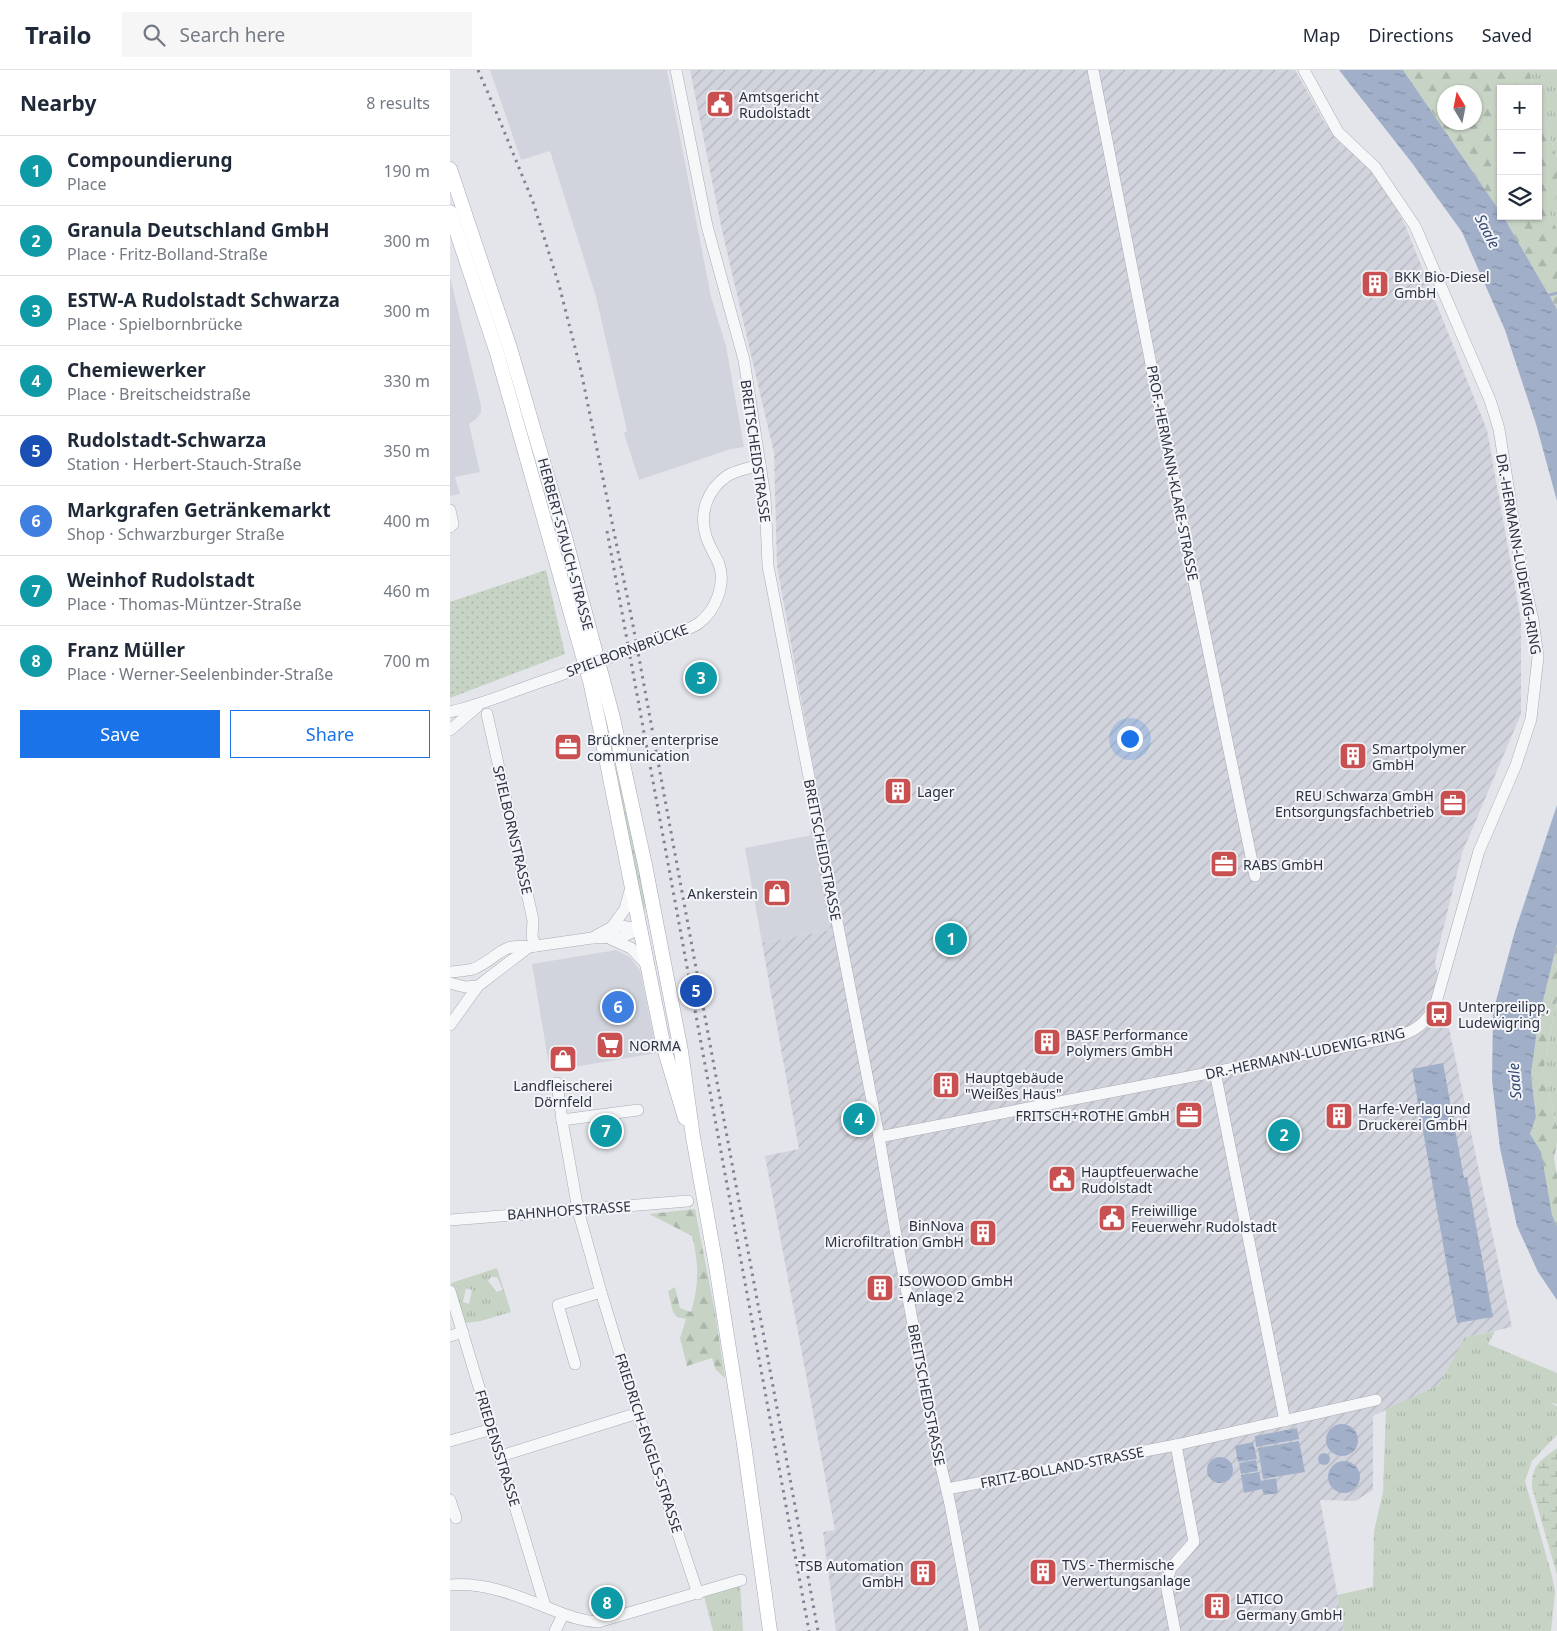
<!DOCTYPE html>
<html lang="en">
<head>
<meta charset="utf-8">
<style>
	body { margin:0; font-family:"Noto Sans",sans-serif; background:#f6f6f7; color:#1f2937 }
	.controls { position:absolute; right:15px; top:15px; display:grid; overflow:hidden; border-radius:0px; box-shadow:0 1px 4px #0004 }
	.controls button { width:45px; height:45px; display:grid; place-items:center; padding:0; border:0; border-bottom:1px solid #e0e1e3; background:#fff; color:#1f2937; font:25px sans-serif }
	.compass { position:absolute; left:987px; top:15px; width:45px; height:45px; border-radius:50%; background:#fff; box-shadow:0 1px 4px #0004; rotate:350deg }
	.you { position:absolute; left:679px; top:668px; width:18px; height:18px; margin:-12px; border:4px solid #fff; border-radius:50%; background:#1a73e8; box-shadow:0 0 0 8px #1a73e833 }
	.badge { display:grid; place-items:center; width:32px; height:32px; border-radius:50%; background:#1a73e8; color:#fff; font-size:16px; font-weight:700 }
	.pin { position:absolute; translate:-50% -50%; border:2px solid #fff; box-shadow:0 1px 5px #0006 }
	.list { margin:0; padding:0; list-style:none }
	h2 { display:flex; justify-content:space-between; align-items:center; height:65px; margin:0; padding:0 20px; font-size:21px }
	h2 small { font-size:16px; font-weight:400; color:#747a83 }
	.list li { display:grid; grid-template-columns:32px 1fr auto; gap:15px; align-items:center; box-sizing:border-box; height:70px; padding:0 20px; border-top:1px solid #e0e1e3 }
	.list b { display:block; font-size:19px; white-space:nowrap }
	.list p { margin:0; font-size:16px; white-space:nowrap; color:#747a83 }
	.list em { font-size:16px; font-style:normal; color:#747a83 }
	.actions { display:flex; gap:10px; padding:15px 20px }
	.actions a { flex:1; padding:11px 0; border:1px solid #1a73e8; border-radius:0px; text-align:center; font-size:18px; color:#1a73e8 }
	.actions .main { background:#1a73e8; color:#fff }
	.icon { flex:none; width:28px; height:28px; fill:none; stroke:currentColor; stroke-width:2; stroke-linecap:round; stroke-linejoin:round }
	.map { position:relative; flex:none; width:1107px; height:1561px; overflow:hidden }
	header { display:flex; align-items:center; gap:30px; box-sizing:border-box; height:70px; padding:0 25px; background:#fff; border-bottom:1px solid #e0e1e3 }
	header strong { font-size:24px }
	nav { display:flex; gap:28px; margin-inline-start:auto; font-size:18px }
	.search { width:350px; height:45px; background:#f6f6f7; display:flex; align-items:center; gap:12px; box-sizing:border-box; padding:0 18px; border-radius:0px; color:#747a83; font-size:19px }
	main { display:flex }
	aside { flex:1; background:#fff }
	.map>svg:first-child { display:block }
</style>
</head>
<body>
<header>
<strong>Trailo</strong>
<div class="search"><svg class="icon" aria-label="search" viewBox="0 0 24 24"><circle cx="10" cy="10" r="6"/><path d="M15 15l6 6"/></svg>Search here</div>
<nav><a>Map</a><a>Directions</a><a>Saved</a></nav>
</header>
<main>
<aside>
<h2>Nearby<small>8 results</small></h2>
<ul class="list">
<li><span class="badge" style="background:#0f9aa8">1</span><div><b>Compoundierung</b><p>Place</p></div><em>190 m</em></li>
<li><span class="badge" style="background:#0f9aa8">2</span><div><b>Granula Deutschland GmbH</b><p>Place · Fritz-Bolland-Straße</p></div><em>300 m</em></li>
<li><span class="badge" style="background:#0f9aa8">3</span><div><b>ESTW-A Rudolstadt Schwarza</b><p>Place · Spielbornbrücke</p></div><em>300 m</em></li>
<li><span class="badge" style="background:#0f9aa8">4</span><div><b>Chemiewerker</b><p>Place · Breitscheidstraße</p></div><em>330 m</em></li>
<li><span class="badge" style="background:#1a4fb4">5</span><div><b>Rudolstadt-Schwarza</b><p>Station · Herbert-Stauch-Straße</p></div><em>350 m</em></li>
<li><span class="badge" style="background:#3f7fe0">6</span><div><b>Markgrafen Getränkemarkt</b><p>Shop · Schwarzburger Straße</p></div><em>400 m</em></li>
<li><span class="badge" style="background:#0f9aa8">7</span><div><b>Weinhof Rudolstadt</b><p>Place · Thomas-Müntzer-Straße</p></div><em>460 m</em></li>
<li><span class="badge" style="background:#0f9aa8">8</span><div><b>Franz Müller</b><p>Place · Werner-Seelenbinder-Straße</p></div><em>700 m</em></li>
</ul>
<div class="actions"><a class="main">Save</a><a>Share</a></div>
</aside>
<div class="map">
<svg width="1107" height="1561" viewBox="0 0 1107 1561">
	<defs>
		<pattern id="industrial-furrows" width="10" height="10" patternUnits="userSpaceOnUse" patternTransform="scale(1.25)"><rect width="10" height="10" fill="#d2d4dd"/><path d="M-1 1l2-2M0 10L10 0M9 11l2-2" fill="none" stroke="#b4b6bf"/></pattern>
		<pattern id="grass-tufts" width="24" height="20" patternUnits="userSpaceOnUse" patternTransform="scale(1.25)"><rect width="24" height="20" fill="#c7d4c5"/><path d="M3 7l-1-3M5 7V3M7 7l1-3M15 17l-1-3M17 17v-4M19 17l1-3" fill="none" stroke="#abb6aa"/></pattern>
		<pattern id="forest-firs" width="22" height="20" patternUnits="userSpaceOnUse" patternTransform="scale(1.25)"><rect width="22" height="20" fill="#c7d4c5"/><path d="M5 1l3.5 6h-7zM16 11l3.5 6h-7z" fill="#abb6aa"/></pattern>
		<pattern id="wetland-marsh" width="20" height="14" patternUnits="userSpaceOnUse" patternTransform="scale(1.25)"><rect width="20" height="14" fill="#c7d4c5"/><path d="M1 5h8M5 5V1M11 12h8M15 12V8" fill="none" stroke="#abb6aa"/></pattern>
		<pattern id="garden-dots" width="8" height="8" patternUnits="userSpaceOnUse" patternTransform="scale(1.25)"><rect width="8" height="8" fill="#c7d4c5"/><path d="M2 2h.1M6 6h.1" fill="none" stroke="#abb6aa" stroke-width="1.8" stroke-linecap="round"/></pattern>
		<pattern id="water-ripples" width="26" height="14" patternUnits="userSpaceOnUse" patternTransform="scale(1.25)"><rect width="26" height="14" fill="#a1afc9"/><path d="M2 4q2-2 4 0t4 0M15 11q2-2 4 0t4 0" fill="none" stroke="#838fa5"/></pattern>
	</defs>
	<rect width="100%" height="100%" fill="#e4e5eb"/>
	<g fill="#d2d4dd">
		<polygon points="40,0 217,0 261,227 276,276 294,377 281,379 189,410 174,363 177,361 146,227 100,81 71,90"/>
		<polygon points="0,207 31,336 31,343 26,349 19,354 30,402 5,407 10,424 0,426"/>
		<polygon points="362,765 380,860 312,873 295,778"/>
		<polygon points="166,880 180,887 190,900 207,983 100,1001 82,894"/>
	</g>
	<polygon fill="url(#industrial-furrows)" points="240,0 845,0 875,53 888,71 913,91 928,108 942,129 955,155 1037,360 1071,551 1071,644 1012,783 985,892 1062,1257 1016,1267 989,1315 923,1346 923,1420 905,1431 870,1430 894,1561 386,1561 373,1462 385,1460 315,1086 349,1079 312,873 380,860 362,766 360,761 370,734 327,496 324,383 271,156"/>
	<g fill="url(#grass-tufts)" fill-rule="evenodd">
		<polygon points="1079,0 1107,0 1107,88 1088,32 1088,19 1084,19"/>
		<polygon points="1107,127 1107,161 1097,137"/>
		<polygon points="144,600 196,831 194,843 183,802 168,708"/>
		<polygon points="1107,929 1107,1057 1093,1002"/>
		<path d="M47,1198L61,1242L31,1251L15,1253L1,1213ZM41,1207H47L53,1220L47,1222L38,1211ZM16,1218L22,1220L19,1234L13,1232Z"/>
		<polygon points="1045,1261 1038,1274 1107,1303 1107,1334 1100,1333 1107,1336 1107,1365 1082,1391 1075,1411 1102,1506 1105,1523 1101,1561 894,1561 887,1525 923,1517 924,1461 933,1422 936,1339 989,1315 1015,1267"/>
		<polygon points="290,1513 293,1561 263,1561 254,1526"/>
	</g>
	<g fill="url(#forest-firs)" fill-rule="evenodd">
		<path d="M953,0H1079L1084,19H1051V143ZM994,22H1024V52H994Z"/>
		<polygon points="1088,32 1107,88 1107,127 1098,137 1107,161 1107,239 1053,146 1088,146"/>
		<polygon points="1107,874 1107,929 1093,1002 1107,1057 1107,1072 1104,1089 1107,1105 1107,1156 1102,1145 1080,1064 1086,1047 1081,1004 1089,947"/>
		<path d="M245,1139L265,1242L275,1308L266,1300L262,1288L237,1296L230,1268L236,1249L227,1247L223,1242L218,1221L225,1217L230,1238L241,1242C249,1216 249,1192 242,1166L199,1144Z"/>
	</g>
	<path fill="url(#wetland-marsh)" d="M1107,1378V1505L1082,1418C1081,1395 1090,1391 1107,1378Z"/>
	<polygon fill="url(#garden-dots)" points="96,500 115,584 0,628 0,532"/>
	<g fill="url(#water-ripples)">
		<polygon points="889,0 953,0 1051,143 1051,146 1053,146 1107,239 1107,431 1086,354 1055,260 1012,162 962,93"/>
		<polygon points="1107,735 1107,874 1089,947 1081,1004 1086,1047 1080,1064 1091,1082 1102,1145 1107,1156 1107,1230 1088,1202 1067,1156 1050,1078 1042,1010 1043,942 1065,861"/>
		<polygon points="993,993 1014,1108 1017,1107 1043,1247 1007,1253 962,999"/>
		<circle cx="892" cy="1370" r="16"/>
		<polygon points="847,1358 849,1369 806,1377 805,1366"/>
		<polygon points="849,1371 855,1402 813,1409 808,1378"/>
		<polygon points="803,1372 807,1389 788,1392 785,1376"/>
		<circle cx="874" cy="1389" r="6"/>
		<circle cx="770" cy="1400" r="13"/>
		<polygon points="806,1390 808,1401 791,1404 789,1393"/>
		<circle cx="894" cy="1407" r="16"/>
		<polygon points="809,1402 811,1411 826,1408 828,1423 814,1425 812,1419 794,1423 791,1405"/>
	</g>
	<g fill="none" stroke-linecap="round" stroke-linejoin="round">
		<polyline stroke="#a1afc9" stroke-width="3" points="1096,226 1107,223"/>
		<defs>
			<g id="minor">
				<polyline points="226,0 257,156 294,290 315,427 318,496 429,1067 445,1160 486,1375 500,1434 524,1561"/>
				<polyline points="643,0 741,497 805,806"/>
				<polyline points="0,440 3,454 0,457"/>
				<path d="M232,561C237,559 244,557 249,553C266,540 276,514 269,494C265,485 259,476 256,466C249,443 257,420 277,406C286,400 300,398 310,395"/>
				<path d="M0,642C35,634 68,619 102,608"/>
				<polyline points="37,644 83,850 82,867 86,876"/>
				<polyline points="0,660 27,637"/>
				<polyline points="162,857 175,839 181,817"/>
				<polyline points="143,868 172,867 189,859"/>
				<polyline points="161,869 181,878 196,894"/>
				<path d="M0,902C7,901 16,901 23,899C47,890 50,872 79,877"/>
				<polyline points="0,913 15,917 28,916"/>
				<polyline points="0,955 28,916 79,877 142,868 162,857 171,856 189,859"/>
				<polyline points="765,1002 835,1351"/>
				<polyline points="107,1013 112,1050 128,1140 151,1222 188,1343 248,1524"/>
				<polyline points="112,1050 188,1040"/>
				<path d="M429,1067L949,966C967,960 977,952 985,936L1029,781L1066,695L1081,649L1088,587L1083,550L1070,492L1049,359L1040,330L965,156L925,97L888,62L854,0"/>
				<polyline points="0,1150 238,1131"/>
				<polyline points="0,1221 95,1536"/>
				<polyline points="0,1266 13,1262"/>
				<polyline points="125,1294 108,1235 151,1222"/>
				<polyline points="0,1371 42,1359"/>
				<polyline points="51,1386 188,1343"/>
				<polyline points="497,1419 726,1375 926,1330"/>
				<polyline points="0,1430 6,1448"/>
				<path d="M0,1515C32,1512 64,1524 93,1536C112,1543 127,1551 148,1552L291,1510"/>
				<polyline points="105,1561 113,1545"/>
				<polyline points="725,1561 716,1514 721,1498 744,1472 726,1375"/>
			</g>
			<g id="major">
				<polyline points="0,99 60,278 115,467 163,648 195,795 231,981 243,1067 266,1196 294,1374 320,1561"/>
				<polyline points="0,142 47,283 140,611 149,653 214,978 235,1048"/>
			</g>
		</defs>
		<use href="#minor" stroke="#a9abb5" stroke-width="12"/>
		<use href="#major" stroke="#a3a8b6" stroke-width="15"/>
		<use href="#minor" stroke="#f6f7f9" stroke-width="11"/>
		<use href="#major" stroke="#fff" stroke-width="14"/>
		<g stroke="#7e8394" stroke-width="3" stroke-dasharray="2.5 5" stroke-linecap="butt">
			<polyline points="28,0 45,39 83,132 109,215 131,301 182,550 368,1561"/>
			<polyline points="157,461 359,1561"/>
		</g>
		<defs>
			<polyline id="minor-bridge" points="102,608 232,561"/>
		</defs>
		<use href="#minor-bridge" stroke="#a9abb5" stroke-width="12" stroke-linecap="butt"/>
		<use href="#minor-bridge" stroke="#f6f7f9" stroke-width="11"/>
	</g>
	<defs>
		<symbol id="civic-square" viewBox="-11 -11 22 22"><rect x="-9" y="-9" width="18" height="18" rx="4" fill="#c85051" stroke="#f3f5f8"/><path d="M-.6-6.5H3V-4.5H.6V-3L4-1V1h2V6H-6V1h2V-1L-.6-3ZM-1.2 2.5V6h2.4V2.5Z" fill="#fff"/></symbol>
		<symbol id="building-square" viewBox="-11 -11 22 22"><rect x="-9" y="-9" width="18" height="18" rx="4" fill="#c85051" stroke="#f3f5f8"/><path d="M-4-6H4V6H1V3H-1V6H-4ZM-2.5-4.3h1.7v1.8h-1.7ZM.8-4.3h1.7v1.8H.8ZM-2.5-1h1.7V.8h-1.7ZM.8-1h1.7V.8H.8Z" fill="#fff"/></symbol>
		<symbol id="office-square" viewBox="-11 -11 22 22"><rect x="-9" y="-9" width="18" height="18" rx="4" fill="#c85051" stroke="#f3f5f8"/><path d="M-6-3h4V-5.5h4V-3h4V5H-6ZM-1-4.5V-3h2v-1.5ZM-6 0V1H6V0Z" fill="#fff"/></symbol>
		<symbol id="shop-square" viewBox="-11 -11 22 22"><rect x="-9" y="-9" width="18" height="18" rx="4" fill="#c85051" stroke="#f3f5f8"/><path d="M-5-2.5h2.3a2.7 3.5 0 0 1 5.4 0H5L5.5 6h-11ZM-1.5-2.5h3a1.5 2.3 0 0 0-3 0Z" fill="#fff"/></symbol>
		<symbol id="bus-square" viewBox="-11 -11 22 22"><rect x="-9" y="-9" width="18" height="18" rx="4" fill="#c85051" stroke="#f3f5f8"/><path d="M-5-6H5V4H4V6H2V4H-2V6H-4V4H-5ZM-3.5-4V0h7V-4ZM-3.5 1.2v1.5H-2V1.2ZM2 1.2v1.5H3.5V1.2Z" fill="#fff"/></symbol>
		<symbol id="supermarket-square" viewBox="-11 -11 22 22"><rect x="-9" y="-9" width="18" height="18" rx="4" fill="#c85051" stroke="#f3f5f8"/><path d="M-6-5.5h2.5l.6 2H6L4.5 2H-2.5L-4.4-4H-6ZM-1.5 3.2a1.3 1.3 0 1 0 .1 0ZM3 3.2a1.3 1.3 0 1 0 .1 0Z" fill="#fff"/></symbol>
	</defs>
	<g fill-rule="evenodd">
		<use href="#civic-square" x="254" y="18" width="32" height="32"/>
		<use href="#building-square" x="909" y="198" width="32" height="32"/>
		<use href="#office-square" x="102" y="661" width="32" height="32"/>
		<use href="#building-square" x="887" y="670" width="32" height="32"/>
		<use href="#building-square" x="432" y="705" width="32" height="32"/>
		<use href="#office-square" x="987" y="717" width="32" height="32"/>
		<use href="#office-square" x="758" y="778" width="32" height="32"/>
		<use href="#shop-square" x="311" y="807" width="32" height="32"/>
		<use href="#bus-square" x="973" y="928" width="32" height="32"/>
		<use href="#building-square" x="581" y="956" width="32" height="32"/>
		<use href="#supermarket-square" x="144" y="959" width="32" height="32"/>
		<use href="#shop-square" x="97" y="973" width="32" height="32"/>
		<use href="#building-square" x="480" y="999" width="32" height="32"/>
		<use href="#office-square" x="723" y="1029" width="32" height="32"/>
		<use href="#building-square" x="873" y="1030" width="32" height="32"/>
		<use href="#civic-square" x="596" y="1093" width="32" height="32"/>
		<use href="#civic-square" x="646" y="1132" width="32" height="32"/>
		<use href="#building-square" x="517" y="1147" width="32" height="32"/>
		<use href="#building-square" x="414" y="1202" width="32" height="32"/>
		<use href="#building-square" x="577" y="1486" width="32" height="32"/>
		<use href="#building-square" x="457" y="1487" width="32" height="32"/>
		<use href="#building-square" x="751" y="1520" width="32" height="32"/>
	</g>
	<g text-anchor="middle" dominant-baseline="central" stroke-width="4" stroke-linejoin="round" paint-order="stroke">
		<g font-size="14" fill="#2c3142" stroke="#f3f5f8" text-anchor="start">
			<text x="289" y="26">Amtsgericht<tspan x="289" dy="16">Rudolstadt</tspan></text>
			<text x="944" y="206">BKK Bio-Diesel<tspan x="944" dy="16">GmbH</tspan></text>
			<text x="137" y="669">Brückner enterprise<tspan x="137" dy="16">communication</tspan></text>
			<text x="922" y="678">Smartpolymer<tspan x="922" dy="16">GmbH</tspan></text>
			<text x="467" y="721">Lager</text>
			<text x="984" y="725" text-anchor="end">REU Schwarza GmbH<tspan x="984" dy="16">Entsorgungsfachbetrieb</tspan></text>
			<text x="793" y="794">RABS GmbH</text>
			<text x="308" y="823" text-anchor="end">Ankerstein</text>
			<text x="1008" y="936">Unterpreilipp,<tspan x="1008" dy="16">Ludewigring</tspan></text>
			<text x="616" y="964">BASF Performance<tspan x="616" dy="16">Polymers GmbH</tspan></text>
			<text x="179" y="975">NORMA</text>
			<text x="515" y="1007">Hauptgebäude<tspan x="515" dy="16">"Weißes Haus"</tspan></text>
			<text x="113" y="1015" text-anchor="middle">Landfleischerei<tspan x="113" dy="16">Dörnfeld</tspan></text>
			<text x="908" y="1038">Harfe-Verlag und<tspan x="908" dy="16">Druckerei GmbH</tspan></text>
			<text x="720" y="1045" text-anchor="end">FRITSCH+ROTHE GmbH</text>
			<text x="631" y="1101">Hauptfeuerwache<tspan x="631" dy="16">Rudolstadt</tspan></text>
			<text x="681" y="1140">Freiwillige<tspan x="681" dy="16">Feuerwehr Rudolstadt</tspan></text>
			<text x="514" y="1155" text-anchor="end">BinNova<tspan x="514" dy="16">Microfiltration GmbH</tspan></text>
			<text x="449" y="1210">ISOWOOD GmbH<tspan x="449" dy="16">- Anlage 2</tspan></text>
			<text x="612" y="1494">TVS - Thermische<tspan x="612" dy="16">Verwertungsanlage</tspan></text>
			<text x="454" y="1495" text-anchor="end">TSB Automation<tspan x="454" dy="16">GmbH</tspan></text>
			<text x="786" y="1528">LATICO<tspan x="786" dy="16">Germany GmbH</tspan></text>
		</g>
		<g font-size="14" fill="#2c3142" stroke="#f3f5f8">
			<text transform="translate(306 381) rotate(82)">BREITSCHEIDSTRASSE</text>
			<text transform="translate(723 403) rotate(79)">PROF.-HERMANN-KLARE-STRASSE</text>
			<text transform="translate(116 474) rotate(75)">HERBERT-STAUCH-STRASSE</text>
			<text transform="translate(1069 484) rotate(80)">DR.-HERMANN-LUDEWIG-RING</text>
			<text transform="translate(177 580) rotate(-20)">SPIELBORNBRÜCKE</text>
			<text transform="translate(63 760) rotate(77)">SPIELBORNSTRASSE</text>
			<text transform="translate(373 780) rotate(79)">BREITSCHEIDSTRASSE</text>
			<text transform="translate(855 983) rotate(-12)">DR.-HERMANN-LUDEWIG-RING</text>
			<text transform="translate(119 1140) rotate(-4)">BAHNHOFSTRASSE</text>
			<text transform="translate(477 1325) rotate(79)">BREITSCHEIDSTRASSE</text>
			<text transform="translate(199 1373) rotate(72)">FRIEDRICH-ENGELS-STRASSE</text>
			<text transform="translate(48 1378) rotate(73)">FRIEDENSSTRASSE</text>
			<text transform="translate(612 1397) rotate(-11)">FRITZ-BOLLAND-STRASSE</text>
		</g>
		<g font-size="15" font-style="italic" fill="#384a75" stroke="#f3f5f8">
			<text transform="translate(1038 161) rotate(63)">Saale</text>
			<text transform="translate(1064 1011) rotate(-94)">Saale</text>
		</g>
	</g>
</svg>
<div class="controls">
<button>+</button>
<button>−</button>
<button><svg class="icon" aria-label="layers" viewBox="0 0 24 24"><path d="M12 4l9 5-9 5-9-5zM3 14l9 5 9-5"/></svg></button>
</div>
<svg class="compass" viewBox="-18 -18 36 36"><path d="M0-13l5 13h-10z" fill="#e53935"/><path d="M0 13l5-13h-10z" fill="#747a83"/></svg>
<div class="you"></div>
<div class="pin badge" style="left:501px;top:869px;background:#0f9aa8">1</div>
<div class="pin badge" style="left:834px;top:1065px;background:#0f9aa8">2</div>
<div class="pin badge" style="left:251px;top:608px;background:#0f9aa8">3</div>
<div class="pin badge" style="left:409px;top:1049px;background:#0f9aa8">4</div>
<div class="pin badge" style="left:246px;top:921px;background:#1a4fb4">5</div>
<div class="pin badge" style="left:168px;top:937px;background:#3f7fe0">6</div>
<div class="pin badge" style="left:156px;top:1061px;background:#0f9aa8">7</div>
<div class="pin badge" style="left:157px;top:1533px;background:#0f9aa8">8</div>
</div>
</main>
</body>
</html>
